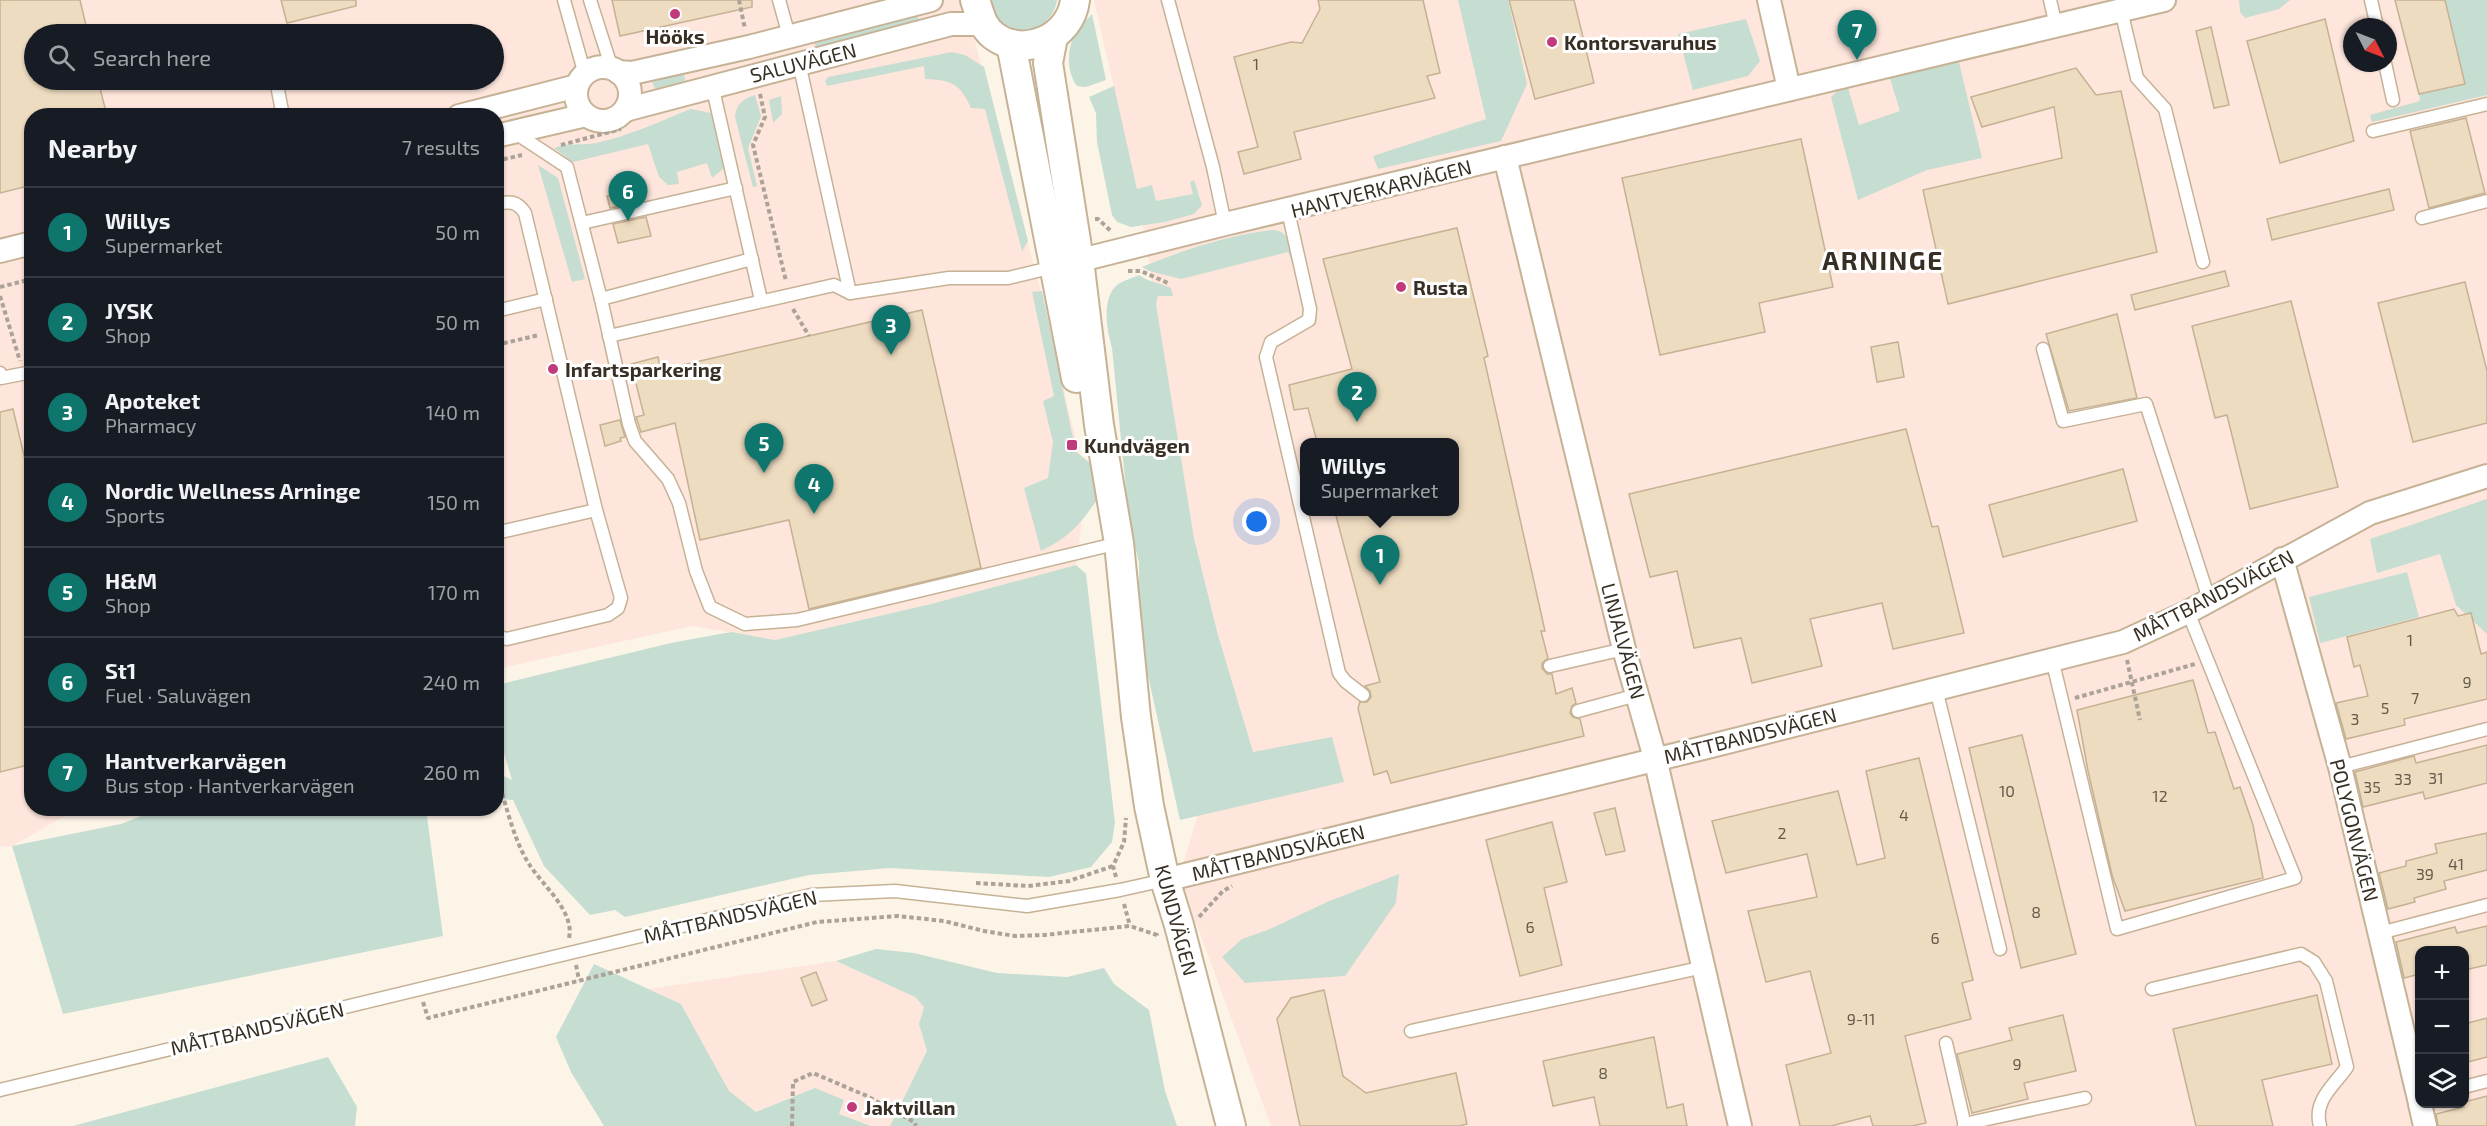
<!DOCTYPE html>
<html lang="en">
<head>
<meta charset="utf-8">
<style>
	body { margin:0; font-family:"Exo 2",sans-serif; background:#20242c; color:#f1f3f6 }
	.controls { position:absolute; right:18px; bottom:18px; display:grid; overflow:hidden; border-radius:12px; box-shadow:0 2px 4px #0004 }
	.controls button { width:54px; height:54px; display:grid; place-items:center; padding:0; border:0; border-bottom:2px solid #363941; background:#171b24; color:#f1f3f6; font:30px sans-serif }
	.compass { position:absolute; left:2343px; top:18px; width:54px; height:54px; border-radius:50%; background:#171b24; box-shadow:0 2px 4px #0004; rotate:132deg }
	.you { position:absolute; left:1257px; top:522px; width:21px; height:21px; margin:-15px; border:4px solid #fff; border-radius:50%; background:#1a73e8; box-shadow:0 0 0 9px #1a73e833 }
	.badge { display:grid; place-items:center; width:39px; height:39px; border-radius:50%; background:#0f766e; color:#fff; font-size:20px; font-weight:700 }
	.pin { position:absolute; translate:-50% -50px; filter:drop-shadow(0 2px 3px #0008) }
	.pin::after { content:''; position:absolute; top:32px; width:21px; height:18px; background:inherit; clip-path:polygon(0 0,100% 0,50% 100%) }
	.popup { position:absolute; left:1300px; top:438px; width:159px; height:78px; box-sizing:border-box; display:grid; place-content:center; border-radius:12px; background:#171b24; filter:drop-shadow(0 2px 4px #0005); font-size:20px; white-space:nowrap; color:#9ea1a6 }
	.popup b { font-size:22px; color:#f1f3f6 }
	.popup::after { content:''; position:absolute; left:50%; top:100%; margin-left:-12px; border:12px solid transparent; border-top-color:#171b24 }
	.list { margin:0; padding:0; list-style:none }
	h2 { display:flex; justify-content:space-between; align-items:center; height:78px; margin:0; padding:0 24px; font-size:26px }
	h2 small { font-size:20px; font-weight:400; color:#9ea1a6 }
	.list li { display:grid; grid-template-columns:39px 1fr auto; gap:18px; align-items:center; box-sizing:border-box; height:90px; padding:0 24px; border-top:2px solid #363941 }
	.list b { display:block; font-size:22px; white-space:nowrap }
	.list p { margin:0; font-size:20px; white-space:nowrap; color:#9ea1a6 }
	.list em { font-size:20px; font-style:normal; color:#9ea1a6 }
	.icon { flex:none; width:33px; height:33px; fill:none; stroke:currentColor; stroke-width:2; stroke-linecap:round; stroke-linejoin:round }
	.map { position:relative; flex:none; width:2487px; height:1126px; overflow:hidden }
	.search { position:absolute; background:#171b24; box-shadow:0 2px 4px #0004; left:24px; top:24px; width:480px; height:66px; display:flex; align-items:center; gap:15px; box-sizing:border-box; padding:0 21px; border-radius:33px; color:#9ea1a6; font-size:22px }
	.panel { position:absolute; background:#171b24; box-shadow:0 2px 4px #0004; left:24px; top:108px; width:480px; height:708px; border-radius:24px }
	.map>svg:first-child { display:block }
</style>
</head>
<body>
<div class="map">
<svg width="2487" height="1126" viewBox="0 0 2487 1126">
	<rect width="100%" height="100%" fill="#fdf4e8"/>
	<g fill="#fee6dc" fill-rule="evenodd">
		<path d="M0,0H964L1055,345L1068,409L1087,482L1076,565L931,604L775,640L692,626L497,669L496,116H32V808L77,809L12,846L0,847ZM34,34H494V80H34Z"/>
		<path d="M1094,0H2487V1126H1271L1179,877L1234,697L1194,538L1137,189ZM2352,27H2388V63H2352ZM1305,442H1455V512H1305ZM2420,950H2464V1104H2420Z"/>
		<polygon points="836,961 915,997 924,1007 919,1024 927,1051 890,1126 871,1126 791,1097 756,1112 729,1091 681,1004 649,989"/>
	</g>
	<g fill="#c6ddd1">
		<path d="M988,0H1057C1053,31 1008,46 992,14C990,10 989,4 988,0Z"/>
		<polygon points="1458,0 1508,0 1527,84 1501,141 1378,169 1373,156 1486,119"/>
		<polygon points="2239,0 2290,0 2279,9 2245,18 2240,12"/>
		<polygon points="2445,0 2487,0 2487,95 2372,122 2370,115 2420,101 2419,94 2465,84"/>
		<path d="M1092,14L1106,80L1086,87L1077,86C1066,71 1067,48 1076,32C1080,25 1087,20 1092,14Z"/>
		<polygon points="918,16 919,23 817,49 814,42"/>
		<polygon points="1746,19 1760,61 1748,76 1693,90 1678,34"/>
		<path d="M952,52L965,55L984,67L1028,241L1022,251L985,109L971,108C960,83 951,80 925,79L924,66L827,86L825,81L828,77Z"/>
		<polygon points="1957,54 1982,158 1927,170 1858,200 1831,97 1839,89 1848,88 1859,125 1900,111 1888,72"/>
		<polygon points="684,73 685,81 655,89 652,82"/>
		<polygon points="1114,86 1137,189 1152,185 1156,201 1193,194 1190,182 1194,180 1202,205 1194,214 1165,222 1131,227 1117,222 1112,215 1097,142 1096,113 1089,97"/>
		<path d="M755,95L761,116L748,148L757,186L753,187L735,117C736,104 743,99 755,95Z"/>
		<polygon points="781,96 782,114 773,123 769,100"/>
		<path d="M691,109L711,113L724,168L712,178L707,163L677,172L679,184L668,185L659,177L648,144L573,162L554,148C568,142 582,146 596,143C629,136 660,121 691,109Z"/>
		<polygon points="538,165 558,178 585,279 572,282"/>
		<path d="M1273,230C1289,230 1290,246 1294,258L1292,262L1288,252L1181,279L1149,271L1142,267C1184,250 1228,235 1273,230Z"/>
		<path d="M1139,275C1148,282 1160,283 1171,288L1173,296H1158L1156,304L1194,538L1218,635L1253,752L1332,737L1344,782L1180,820L1139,635V563L1129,520L1112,348C1107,331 1101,299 1117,285C1122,281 1132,278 1139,275Z"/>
		<path d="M1042,291L1076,452L1093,465L1099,497C1081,523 1070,537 1041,551L1024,488L1048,478L1053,442L1043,401L1054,396L1032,292Z"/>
		<polygon points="2487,499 2487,634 2456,605 2440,554 2377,573 2370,539"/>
		<polygon points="1076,565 1086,574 1115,823 1112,842 1091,867 1049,877 890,868 809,875 625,917 615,910 590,915 544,866 513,800 497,799 497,773 512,780 497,729 497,685 671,643 731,632 775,640 931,604"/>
		<polygon points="2407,572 2419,617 2320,643 2309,597"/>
		<polygon points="159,809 426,809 443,936 63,1014 12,846 121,824"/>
		<polygon points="1399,874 1396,903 1345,976 1245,983 1222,957 1242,939 1270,929 1327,902"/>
		<polygon points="876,949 914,953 997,973 1067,977 1104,968 1114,984 1149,1010 1165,1091 1177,1126 890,1126 927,1051 919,1024 924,1007 915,997 836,961"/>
		<polygon points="594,964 681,1004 729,1091 756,1112 815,1088 844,1100 839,1114 871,1126 604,1126 571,1072 556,1037"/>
		<polygon points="328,1057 357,1107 355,1126 73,1126"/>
	</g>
	<g fill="#eedcc1" stroke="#c5b193" stroke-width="1.5">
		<polygon points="0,0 80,0 88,34 34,34 34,80 98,80 107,116 32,116 32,185 0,193"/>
		<polygon points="281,0 356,0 356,6 287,23"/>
		<polygon points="612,0 752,0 752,7 620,36"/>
		<polygon points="1318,0 1423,0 1440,73 1427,76 1435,98 1294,132 1301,159 1244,174 1238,152 1258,147 1234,57 1291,42 1302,43 1320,9"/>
		<polygon points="1509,0 1574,0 1594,83 1535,99"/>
		<polygon points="2395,0 2445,0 2465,84 2419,94"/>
		<polygon points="2325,19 2354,141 2280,163 2247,41"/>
		<polygon points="2211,27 2229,105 2214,108 2196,31"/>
		<polygon points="2076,68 2096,95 2121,91 2157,252 1948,304 1923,190 2062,158 2054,107 1982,127 1971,97"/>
		<polygon points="2466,118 2485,193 2429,208 2410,131"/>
		<polygon points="1801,139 1833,287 1759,303 1765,332 1660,355 1622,178"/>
		<polygon points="640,189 643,201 610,208 607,196"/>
		<polygon points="2389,189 2394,210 2272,240 2267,219"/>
		<polygon points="646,217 651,236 618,243 613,224"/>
		<polygon points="1457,228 1488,356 1484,358 1545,631 1541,631 1548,658 1542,663 1542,668 1547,674 1552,674 1556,694 1572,688 1576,703 1572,706 1570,713 1573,717 1580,719 1584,736 1391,783 1387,771 1374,775 1358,708 1360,702 1367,702 1371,697 1370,691 1365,686 1380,682 1335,512 1455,512 1455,442 1317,442 1308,408 1294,410 1289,385 1352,369 1323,259"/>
		<polygon points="2225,271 2229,286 2135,310 2131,295"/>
		<polygon points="2465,282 2487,371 2487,423 2413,442 2378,303"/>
		<polygon points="2291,301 2338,487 2250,509 2227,415 2215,418 2192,326"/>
		<polygon points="922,310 981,568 809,609 789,520 700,540 675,423 641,432 636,417 644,415 631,364 658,357 661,370"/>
		<polygon points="2117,314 2137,398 2069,411 2046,334"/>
		<polygon points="1898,342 1904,377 1877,382 1871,347"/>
		<polygon points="13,409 32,489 32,764 0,772 0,412"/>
		<polygon points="620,420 625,437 620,438 621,441 605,446 600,425"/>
		<polygon points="1906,429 1932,527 1938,526 1964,633 1893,649 1882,603 1810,619 1822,666 1752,683 1741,638 1694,648 1677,571 1650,577 1629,494"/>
		<polygon points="2123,469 2137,521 2003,557 1989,505"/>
		<polygon points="2454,609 2458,616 2471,613 2481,654 2487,652 2487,699 2404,719 2405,725 2346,739 2336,703 2368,696 2360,665 2354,667 2347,637"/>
		<polygon points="2193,680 2208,733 2215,732 2234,789 2240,787 2253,825 2263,878 2125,911 2112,875 2088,771 2077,710"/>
		<polygon points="2022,735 2076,954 2021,968 1969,748"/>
		<polygon points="2487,745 2487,783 2425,799 2423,792 2363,807 2355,772 2414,756 2416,763"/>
		<polygon points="1919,758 1973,980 1962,983 1971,1019 1905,1036 1926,1123 1912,1126 1873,1126 1870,1116 1831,1126 1800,1126 1786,1065 1831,1053 1810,971 1766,982 1748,911 1817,897 1807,854 1726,873 1712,821 1838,791 1857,865 1885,858 1866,771"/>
		<polygon points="1615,808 1625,851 1606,855 1594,813"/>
		<polygon points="1552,822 1567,882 1544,888 1562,965 1520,976 1486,840"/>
		<polygon points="2487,833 2487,870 2444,881 2446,889 2414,898 2415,902 2388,909 2379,873 2406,866 2406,861 2437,853 2435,844"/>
		<polygon points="2487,926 2487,965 2464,970 2464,951 2420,951 2420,974 2404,978 2396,942 2455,927 2457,933"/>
		<polygon points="816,972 827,1000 812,1006 801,978"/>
		<polygon points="1324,990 1343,1076 1366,1093 1456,1073 1467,1124 1459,1126 1300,1126 1277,1019 1291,998"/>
		<polygon points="2317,995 2332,1064 2262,1080 2273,1126 2196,1126 2173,1029"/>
		<polygon points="2063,1015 2076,1071 2024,1083 2028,1099 1972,1113 1957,1054 2012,1040 2009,1028"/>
		<polygon points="2487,1018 2487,1057 2464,1063 2464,1024"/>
		<polygon points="1654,1037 1667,1108 1683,1104 1687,1126 1600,1126 1594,1097 1553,1106 1543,1061"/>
		<polygon points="2487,1096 2487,1126 2438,1126 2436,1114 2464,1107 2464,1102"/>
	</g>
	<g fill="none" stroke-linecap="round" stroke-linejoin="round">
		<defs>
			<g id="service">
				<polyline points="564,0 585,75"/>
				<polyline points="590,0 612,69"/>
				<polyline points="779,0 789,36"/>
				<polyline points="1168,0 1213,167 1225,224"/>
				<polyline points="2050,0 2056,26"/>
				<polyline points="2371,0 2377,27"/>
				<polyline points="2121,10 2137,78 2165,109 2203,262"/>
				<polyline points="799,63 850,293"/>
				<polyline points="2385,63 2393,100"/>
				<polyline points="276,80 283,116"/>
				<polyline points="712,85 761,300"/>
				<polyline points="2373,131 2487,104"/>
				<polyline points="514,132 567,167 601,299"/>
				<path d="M496,204C510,201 517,201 525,213L596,510L621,598L618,608L608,615L507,639L496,636"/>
				<polyline points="1288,211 1310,309 1309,320 1271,342 1266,357 1339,673 1345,681 1363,695"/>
				<polyline points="2422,218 2487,201"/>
				<polyline points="582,223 736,188"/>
				<polyline points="752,259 601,299 629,424 635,441 668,479 679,503 696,571 710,607 745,624 797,620 1119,543"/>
				<polyline points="496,311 546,299"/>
				<polyline points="609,336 834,285 850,293 949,278 1008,278 1054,267"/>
				<polyline points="2043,349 2063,421 2146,404 2209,599"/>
				<polyline points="0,373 1,378 32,372"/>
				<polyline points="496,533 596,510"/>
				<polyline points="2052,659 2117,929 2295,878 2188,612"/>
				<polyline points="1550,666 1624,649"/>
				<polyline points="1936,689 2000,949"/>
				<polyline points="1578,711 1637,695"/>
				<polyline points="2340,767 2487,729"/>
				<polyline points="2380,933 2487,905"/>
				<path d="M2152,989L2301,954L2314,962L2326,981L2347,1067C2334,1086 2313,1100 2320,1126"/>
				<polyline points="1411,1031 1704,967"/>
				<polyline points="1946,1043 1965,1126"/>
				<polyline points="2464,1087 2487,1081"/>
				<polyline points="0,1090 811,895 895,891 1027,906 1120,890 1165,880"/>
				<polyline points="1964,1124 2085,1098"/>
			</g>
			<g id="minor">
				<polyline points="1769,0 1789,89"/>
				<circle cx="603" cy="94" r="27"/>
				<polyline points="618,72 632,73 749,47 931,0"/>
				<polyline points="625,110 951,24 983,24"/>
				<polyline points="459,116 577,86"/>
				<polyline points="496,136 586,115"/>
				<polyline points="1505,157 1624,649 1655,758 1740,1126"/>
				<polyline points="0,251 32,243"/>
				<polyline points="1065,264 1225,224 2164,0"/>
				<polyline points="2282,559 2340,767 2420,1103"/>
				<polyline points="1165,880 1703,748 2123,642 2188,612 2370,513 2487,476"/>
				<polyline points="2420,1104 2425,1126"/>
			</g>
			<g id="tertiary">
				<path d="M975,0C980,14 982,27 994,36C1025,59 1071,37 1075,0"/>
				<polyline points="1053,37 1048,63 1079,260 1099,425 1119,543 1136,717 1149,806 1165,880 1179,925 1231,1126"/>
				<polyline points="1011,44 1076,378"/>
			</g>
		</defs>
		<use href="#service" stroke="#c6b295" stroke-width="15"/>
		<use href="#minor" stroke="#c6b295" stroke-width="26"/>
		<use href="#tertiary" stroke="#c6b295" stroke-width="32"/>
		<g stroke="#aba397" stroke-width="4" stroke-dasharray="4.5 3" stroke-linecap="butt">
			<polyline points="739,0 745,29"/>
			<polyline points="760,94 765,117 753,145 786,281"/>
			<polyline points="561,145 621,129"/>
			<polyline points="496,161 522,155"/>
			<polyline points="1095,219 1098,219 1112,232"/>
			<polyline points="1128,271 1141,271 1170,284"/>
			<polyline points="0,287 32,279"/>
			<polyline points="0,296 20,361"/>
			<polyline points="793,309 809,336"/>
			<polyline points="496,345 539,335"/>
			<polyline points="26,388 32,417"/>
			<polyline points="2127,660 2140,720"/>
			<polyline points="2075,698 2195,664"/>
			<path d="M496,772C505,801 513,839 529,864C542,885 575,911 569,938"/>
			<polyline points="1116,877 1113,866 1124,842 1126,818"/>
			<polyline points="976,883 1028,886 1069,881 1113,866"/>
			<polyline points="1124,904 1130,926"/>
			<polyline points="1199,917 1223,891 1232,886"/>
			<polyline points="576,965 579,980"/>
			<polyline points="423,1002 428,1018 817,922 898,916 944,921 984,931 1015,936 1044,935 1130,926 1157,935 1157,937"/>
			<polyline points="792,1126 793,1082 813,1073 867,1096 914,1122 916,1126"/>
		</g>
		<use href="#service" stroke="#fff" stroke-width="12"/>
		<use href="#minor" stroke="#fff" stroke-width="22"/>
		<use href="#tertiary" stroke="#fff" stroke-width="28"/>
	</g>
	<g fill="#c13b7c" stroke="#fff" stroke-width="2">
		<circle cx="675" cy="14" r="6"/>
		<circle cx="1552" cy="42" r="6"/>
		<circle cx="1401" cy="287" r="6"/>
		<circle cx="553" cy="369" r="6"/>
		<rect x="1066" y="439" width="12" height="12" rx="3"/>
		<circle cx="852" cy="1107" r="6"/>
	</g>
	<g text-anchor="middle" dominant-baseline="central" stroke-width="6" stroke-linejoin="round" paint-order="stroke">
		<g font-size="16" fill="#655a4a">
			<text x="1256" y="63">1</text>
			<text x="2410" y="639">1</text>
			<text x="2467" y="681">9</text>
			<text x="2415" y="697">7</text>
			<text x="2385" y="707">5</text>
			<text x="2355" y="718">3</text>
			<text x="2436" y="777">31</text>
			<text x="2403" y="778">33</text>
			<text x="2372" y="786">35</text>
			<text x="2007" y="790">10</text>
			<text x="2160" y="795">12</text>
			<text x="1904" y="814">4</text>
			<text x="1782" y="832">2</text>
			<text x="2456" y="863">41</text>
			<text x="2425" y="873">39</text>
			<text x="2036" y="911">8</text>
			<text x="1530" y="926">6</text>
			<text x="1935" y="937">6</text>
			<text x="1861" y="1018">9-11</text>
			<text x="2017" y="1063">9</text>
			<text x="1603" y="1072">8</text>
		</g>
		<g font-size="20" font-weight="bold" fill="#372f23" stroke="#fff" text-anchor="start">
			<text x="675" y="36" text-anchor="middle">Hööks</text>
			<text x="1564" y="42">Kontorsvaruhus</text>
			<text x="1413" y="287">Rusta</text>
			<text x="565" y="369">Infartsparkering</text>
			<text x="1084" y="445">Kundvägen</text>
			<text x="864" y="1107">Jaktvillan</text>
		</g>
		<g font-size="20" fill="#372f23" stroke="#fff">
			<text transform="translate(803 62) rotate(-14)">SALUVÄGEN</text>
			<text transform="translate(1381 188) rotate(-14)">HANTVERKARVÄGEN</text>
			<text transform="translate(2213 595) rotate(-27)">MÅTTBANDSVÄGEN</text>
			<text transform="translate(1624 641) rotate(75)">LINJALVÄGEN</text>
			<text transform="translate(1750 735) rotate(-14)">MÅTTBANDSVÄGEN</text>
			<text transform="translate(2355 830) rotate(76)">POLYGONVÄGEN</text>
			<text transform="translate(1278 852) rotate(-14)">MÅTTBANDSVÄGEN</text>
			<text transform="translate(730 916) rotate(-13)">MÅTTBANDSVÄGEN</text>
			<text transform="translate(1177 920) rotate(75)">KUNDVÄGEN</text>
			<text transform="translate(257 1028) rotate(-13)">MÅTTBANDSVÄGEN</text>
		</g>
		<g font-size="26" font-weight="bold" letter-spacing="1.5" fill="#372f23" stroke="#fff">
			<text x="1883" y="259">ARNINGE</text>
		</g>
	</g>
</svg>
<div class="controls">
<button>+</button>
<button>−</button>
<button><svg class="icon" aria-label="layers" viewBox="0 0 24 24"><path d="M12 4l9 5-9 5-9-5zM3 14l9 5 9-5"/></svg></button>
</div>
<svg class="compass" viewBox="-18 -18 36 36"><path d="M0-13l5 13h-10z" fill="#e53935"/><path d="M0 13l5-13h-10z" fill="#9ea1a6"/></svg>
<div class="you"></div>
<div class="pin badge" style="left:1380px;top:585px">1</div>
<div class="popup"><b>Willys</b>Supermarket</div>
<div class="pin badge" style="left:1357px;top:422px">2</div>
<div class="pin badge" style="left:891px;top:355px">3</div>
<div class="pin badge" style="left:814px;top:514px">4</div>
<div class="pin badge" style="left:764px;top:473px">5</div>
<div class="pin badge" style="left:628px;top:221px">6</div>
<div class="pin badge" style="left:1857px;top:60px">7</div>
<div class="search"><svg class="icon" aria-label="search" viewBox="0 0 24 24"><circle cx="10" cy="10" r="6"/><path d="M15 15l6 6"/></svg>Search here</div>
<section class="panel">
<h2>Nearby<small>7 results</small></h2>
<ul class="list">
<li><span class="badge">1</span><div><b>Willys</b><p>Supermarket</p></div><em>50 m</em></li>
<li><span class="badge">2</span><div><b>JYSK</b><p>Shop</p></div><em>50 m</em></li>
<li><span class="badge">3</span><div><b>Apoteket</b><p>Pharmacy</p></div><em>140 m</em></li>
<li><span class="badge">4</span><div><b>Nordic Wellness Arninge</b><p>Sports</p></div><em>150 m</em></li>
<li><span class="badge">5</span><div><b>H&amp;M</b><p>Shop</p></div><em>170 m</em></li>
<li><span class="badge">6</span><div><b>St1</b><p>Fuel · Saluvägen</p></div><em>240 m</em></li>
<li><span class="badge">7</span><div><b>Hantverkarvägen</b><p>Bus stop · Hantverkarvägen</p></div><em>260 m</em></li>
</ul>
</section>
</div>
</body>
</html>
